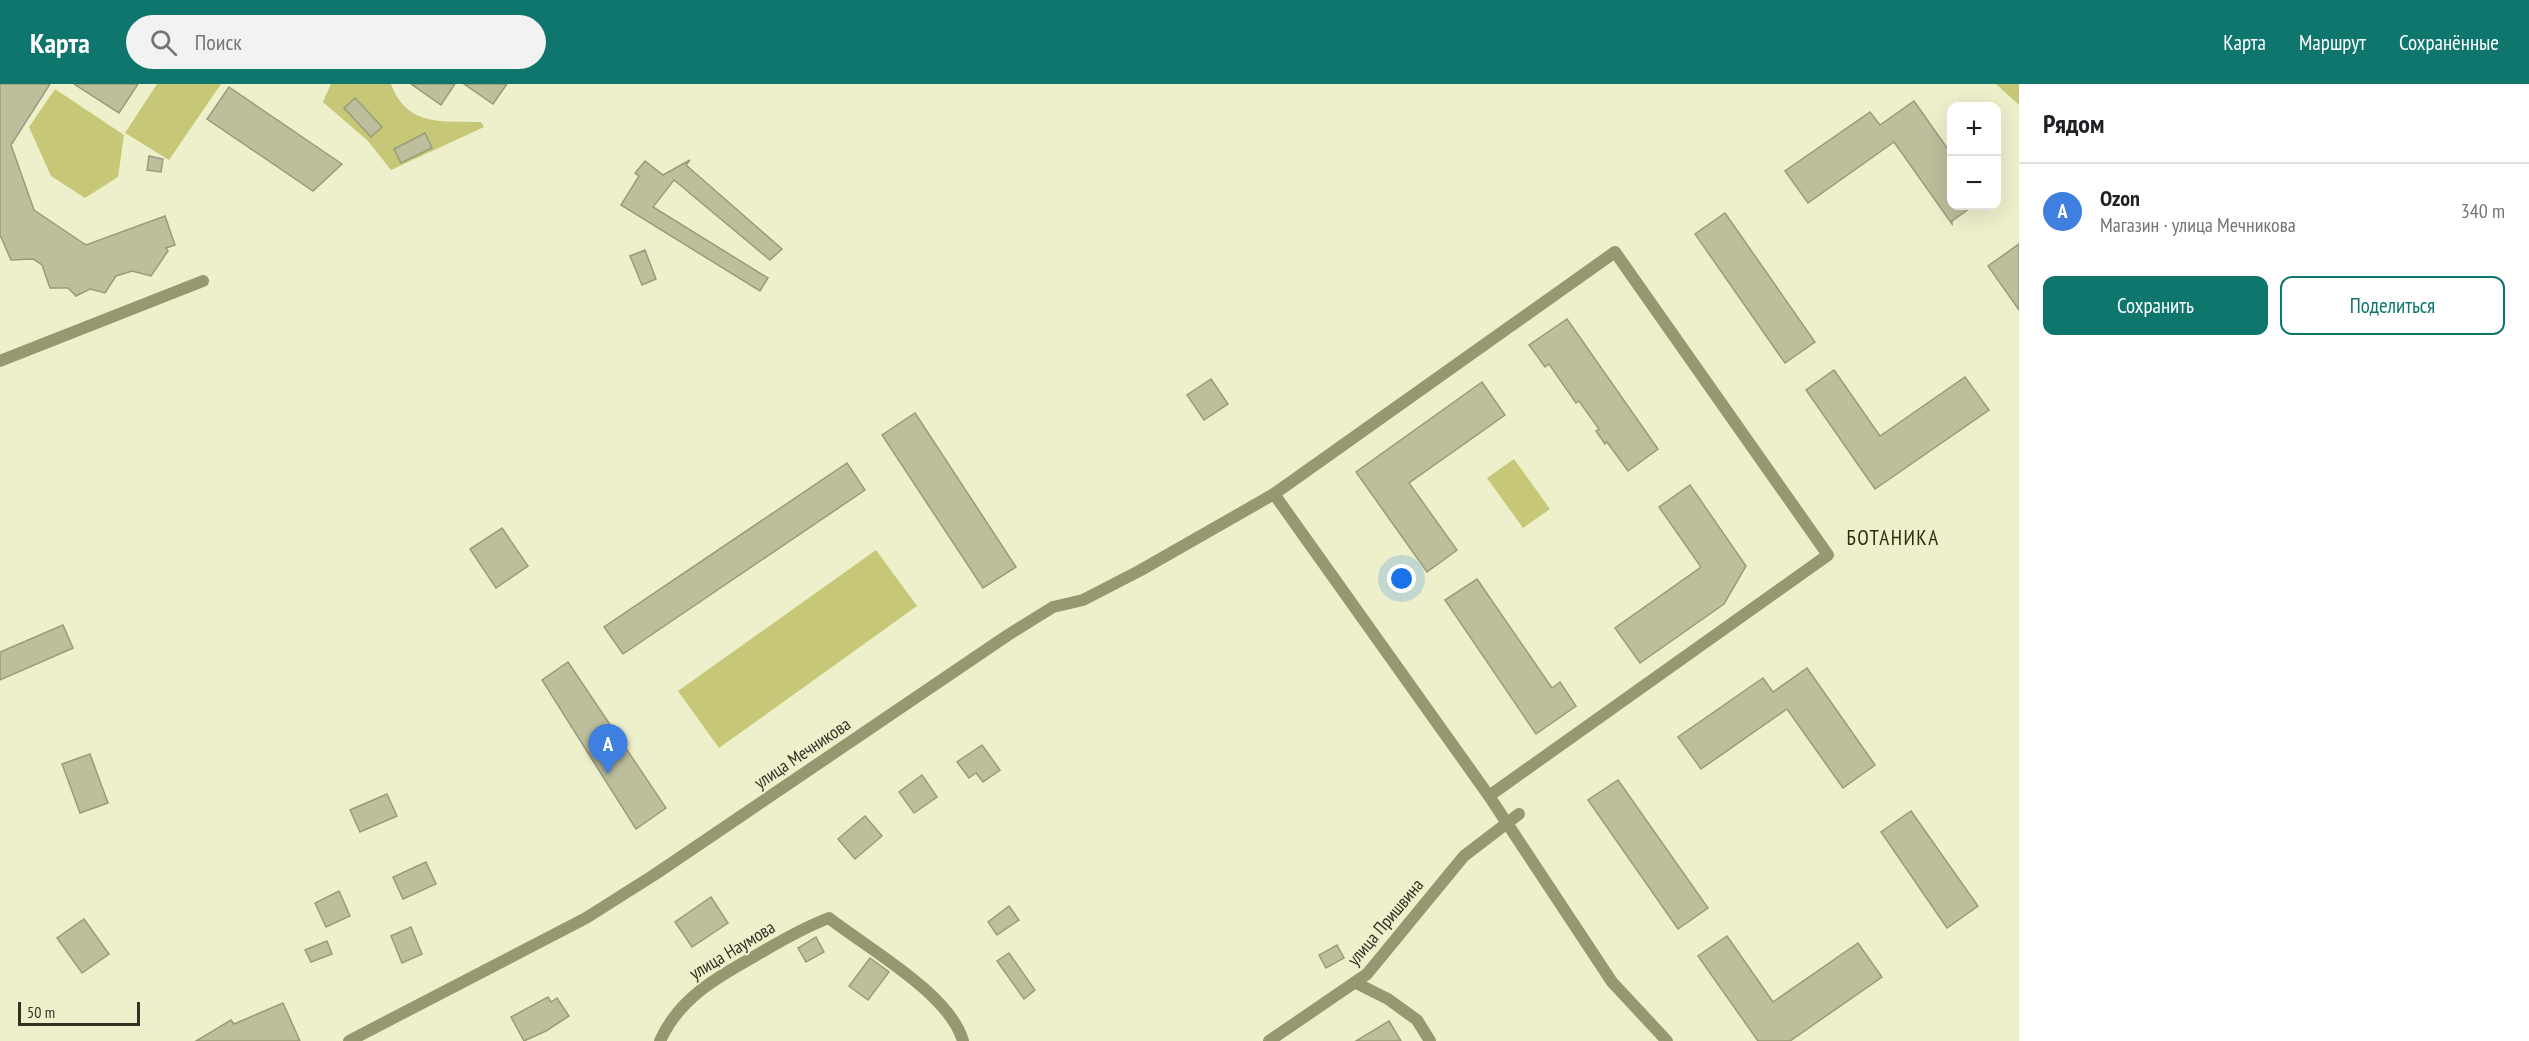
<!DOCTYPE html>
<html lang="ru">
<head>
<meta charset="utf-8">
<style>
	body { margin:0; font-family:"PT Sans Narrow",sans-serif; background:#f2f2f2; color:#202124 }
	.controls { position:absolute; right:18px; top:18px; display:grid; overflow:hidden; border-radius:12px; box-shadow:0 6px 24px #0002 }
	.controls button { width:54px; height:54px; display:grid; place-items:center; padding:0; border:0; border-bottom:2px solid #e0e0e0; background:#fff; color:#202124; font:30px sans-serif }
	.scale { position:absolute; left:18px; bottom:15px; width:122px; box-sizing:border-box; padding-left:6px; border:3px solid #313224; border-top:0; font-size:16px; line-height:21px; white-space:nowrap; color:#313224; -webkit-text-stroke:4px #eef0cc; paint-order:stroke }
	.you { position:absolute; left:1402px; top:495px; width:21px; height:21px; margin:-15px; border:4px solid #fff; border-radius:50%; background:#1a73e8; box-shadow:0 0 0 9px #1a73e833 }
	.badge { display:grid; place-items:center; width:39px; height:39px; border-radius:50%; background:#0f766e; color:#fff; font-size:20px; font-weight:700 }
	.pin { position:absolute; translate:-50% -50px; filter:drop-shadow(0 2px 3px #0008) }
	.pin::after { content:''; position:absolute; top:32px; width:21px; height:18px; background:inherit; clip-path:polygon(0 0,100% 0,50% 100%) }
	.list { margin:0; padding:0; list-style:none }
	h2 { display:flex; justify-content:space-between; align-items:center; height:78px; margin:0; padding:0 24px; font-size:26px }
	h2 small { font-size:20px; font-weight:400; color:#757577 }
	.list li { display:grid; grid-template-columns:39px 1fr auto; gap:18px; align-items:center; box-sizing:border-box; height:96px; padding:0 24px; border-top:2px solid #e0e0e0 }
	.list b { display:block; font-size:22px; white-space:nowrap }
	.list p { margin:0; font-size:20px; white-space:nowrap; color:#757577 }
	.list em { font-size:20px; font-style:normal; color:#757577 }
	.actions { display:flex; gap:12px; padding:18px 24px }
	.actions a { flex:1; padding:14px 0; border:2px solid #0f766e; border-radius:12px; text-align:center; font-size:21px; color:#0f766e }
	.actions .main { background:#0f766e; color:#fff }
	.icon { flex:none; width:33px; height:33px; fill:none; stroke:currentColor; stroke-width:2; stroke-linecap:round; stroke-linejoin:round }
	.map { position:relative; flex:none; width:2019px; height:957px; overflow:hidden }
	header { display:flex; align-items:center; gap:36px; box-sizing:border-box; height:84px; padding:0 30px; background:#0f766e; color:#fff }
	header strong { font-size:28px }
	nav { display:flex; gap:33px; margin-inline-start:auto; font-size:21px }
	.search { width:420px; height:54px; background:#f2f2f2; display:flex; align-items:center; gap:15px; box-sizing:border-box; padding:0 21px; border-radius:33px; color:#757577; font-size:22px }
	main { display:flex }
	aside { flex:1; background:#fff }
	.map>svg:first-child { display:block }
</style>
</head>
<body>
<header>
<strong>Карта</strong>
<div class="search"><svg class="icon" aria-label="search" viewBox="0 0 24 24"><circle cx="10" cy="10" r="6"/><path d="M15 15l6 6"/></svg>Поиск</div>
<nav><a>Карта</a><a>Маршрут</a><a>Сохранённые</a></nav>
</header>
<main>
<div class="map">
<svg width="2019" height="957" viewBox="0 0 2019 957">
	<rect width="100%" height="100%" fill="#eef0cc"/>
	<g fill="#c6c877">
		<polygon points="157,0 221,0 169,76 125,49"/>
		<path d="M331,0H391C407,43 442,37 481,38L484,43L391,86L368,57L323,18Z"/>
		<polygon points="1996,0 2019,0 2019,21"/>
		<polygon points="55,5 124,51 118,93 85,114 51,92 29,43"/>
		<polygon points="1514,375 1550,425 1523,444 1487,394"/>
		<polygon points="876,466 917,522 719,664 678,607"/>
	</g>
	<g fill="#bcbe9c" stroke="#9a9b7a" stroke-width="1.5">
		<polygon points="0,0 50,0 11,61 34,126 86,161 165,132 175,161 166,164 168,167 151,192 132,187 116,192 105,209 90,205 76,212 68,204 50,204 42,181 33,175 11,176 0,151"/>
		<polygon points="74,0 138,0 119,29"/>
		<polygon points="411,0 455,0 441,21"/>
		<polygon points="464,0 507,0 493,20"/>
		<polygon points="229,3 342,80 313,107 207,35"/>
		<polygon points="355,14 382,43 371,53 344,24"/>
		<polygon points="1914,17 1952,71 1952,122 1973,122 1952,137 1952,140 1894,58 1808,119 1785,87 1870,28 1880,41"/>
		<polygon points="425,49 432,64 401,79 394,65"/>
		<polygon points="149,72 163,75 161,88 147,86"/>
		<polygon points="690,76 686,81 782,165 770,176 674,96 653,123 768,194 760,207 621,121 639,92 635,89 645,77 663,91"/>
		<polygon points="1725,129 1815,258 1785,279 1695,150"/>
		<polygon points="2019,160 2019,226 1988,182"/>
		<polygon points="645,166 656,195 642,201 630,172"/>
		<polygon points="1567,235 1658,365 1628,387 1607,358 1605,360 1596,347 1599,345 1579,317 1576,319 1549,280 1545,283 1529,261"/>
		<polygon points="1834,286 1880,352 1965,293 1989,326 1875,405 1806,306"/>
		<polygon points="1211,295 1228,320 1204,336 1187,311"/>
		<polygon points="1482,298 1505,331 1409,399 1457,466 1427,488 1356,388"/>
		<polygon points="915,329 1016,483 983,504 882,351"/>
		<polygon points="847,379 865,406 623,570 604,543"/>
		<polygon points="1690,401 1746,482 1724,520 1640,579 1615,544 1701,483 1659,423"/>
		<polygon points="502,444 528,482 496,504 470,465"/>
		<polygon points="1477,495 1552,604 1560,598 1576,622 1536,650 1445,516"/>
		<polygon points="63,541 73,564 0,596 0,568"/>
		<polygon points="568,578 666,724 636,745 542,596"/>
		<polygon points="1807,584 1875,681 1843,704 1787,625 1701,685 1678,653 1763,594 1773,608"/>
		<polygon points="982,661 1000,686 983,698 976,689 969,694 957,678"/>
		<polygon points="90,670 108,719 80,729 62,680"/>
		<polygon points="922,691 937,713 914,729 899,708"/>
		<polygon points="1618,696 1708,824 1678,845 1588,716"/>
		<polygon points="387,710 397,732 360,748 350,726"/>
		<polygon points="1911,727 1978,822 1947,844 1881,748"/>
		<polygon points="865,732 882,752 855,775 838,755"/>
		<polygon points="426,778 436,800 403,815 393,793"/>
		<polygon points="339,807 350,832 326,843 315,819"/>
		<polygon points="711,813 728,839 692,863 675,838"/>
		<polygon points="1009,822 1019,836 997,851 988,838"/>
		<polygon points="84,835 109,870 82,889 57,854"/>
		<polygon points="411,843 422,870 402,879 391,852"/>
		<polygon points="1727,852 1773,918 1858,859 1882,893 1790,957 1758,957 1698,872"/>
		<polygon points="816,853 824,868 806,878 798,864"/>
		<polygon points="327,857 332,870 311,878 305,866"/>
		<polygon points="1337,861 1344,874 1326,884 1319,871"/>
		<polygon points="1009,869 1035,906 1024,915 997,877"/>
		<polygon points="870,874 889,888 868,916 849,902"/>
		<polygon points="548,913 551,918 557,914 569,932 546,947 524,957 511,933"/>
		<polygon points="283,919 300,957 196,957 231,936 234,940"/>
		<polygon points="1389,937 1401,957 1356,957"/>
	</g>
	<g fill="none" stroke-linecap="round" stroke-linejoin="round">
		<g stroke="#969870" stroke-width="12">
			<polyline points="0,277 203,197"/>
			<polyline points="1274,410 1489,712 1612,898 1667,957"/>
			<polyline points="1356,899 1388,915 1417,936 1430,957"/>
			<polyline points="349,957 586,834 654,791 1008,551 1053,523 1083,516 1141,486 1274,410 1615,168 1828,471 1489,712"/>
			<path d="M660,957C680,912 721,891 762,868C784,855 805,843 829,834C867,864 950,910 963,957"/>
			<polyline points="1269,957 1367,890 1464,772 1519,730"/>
		</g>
	</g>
	<g text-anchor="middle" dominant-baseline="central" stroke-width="4.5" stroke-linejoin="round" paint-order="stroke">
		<g font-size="18" fill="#313224" stroke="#eef0cc">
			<text transform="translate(802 669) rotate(-34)">улица Мечникова</text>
			<text transform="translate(1385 838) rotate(-50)">улица Пришвина</text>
			<text transform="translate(732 866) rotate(-31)">улица Наумова</text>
		</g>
		<g font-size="21" letter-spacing="1.5" fill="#2c2d0e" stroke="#eef0cc">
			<text x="1893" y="453">БОТАНИКА</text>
		</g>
	</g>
</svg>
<div class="controls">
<button>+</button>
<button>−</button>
</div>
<div class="scale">50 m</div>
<div class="you"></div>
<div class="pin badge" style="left:608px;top:690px;background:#3f7fe0">A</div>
</div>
<aside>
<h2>Рядом<small></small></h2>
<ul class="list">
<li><span class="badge" style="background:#3f7fe0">A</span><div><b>Ozon</b><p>Магазин · улица Мечникова</p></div><em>340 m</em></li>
</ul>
<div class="actions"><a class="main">Сохранить</a><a>Поделиться</a></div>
</aside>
</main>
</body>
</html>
